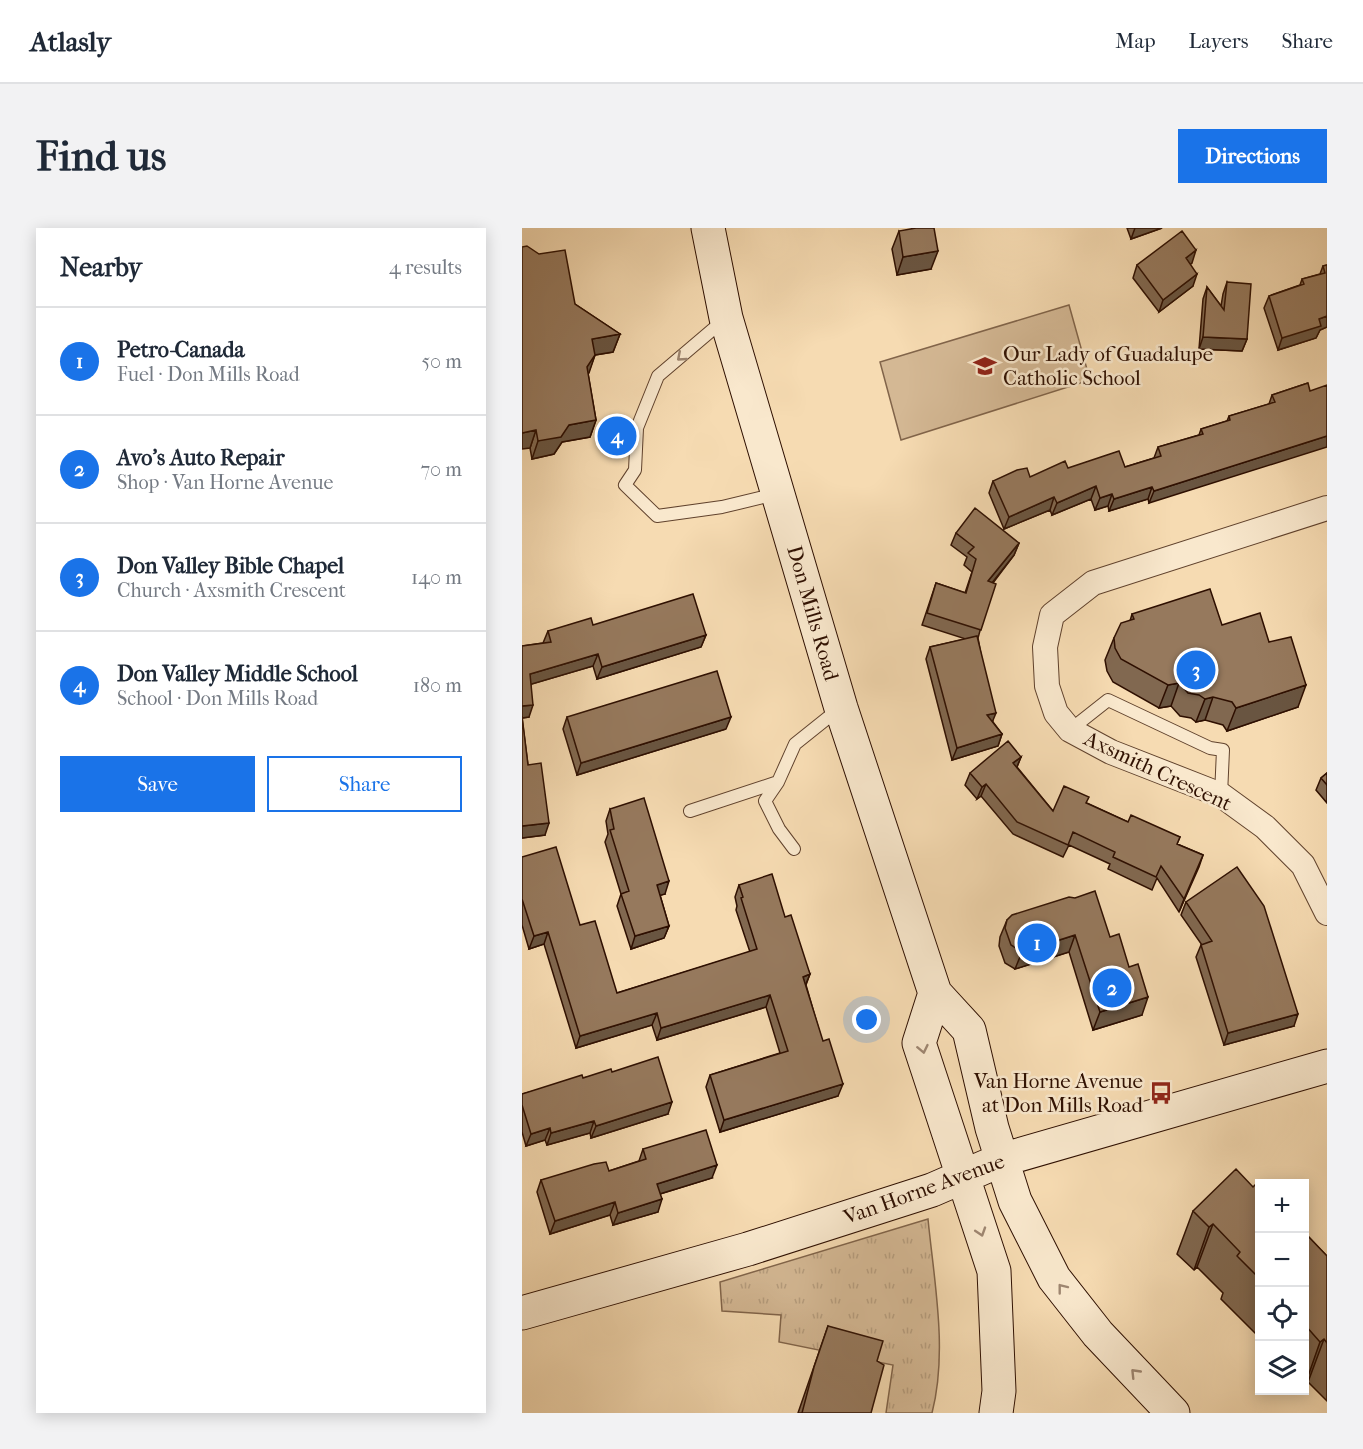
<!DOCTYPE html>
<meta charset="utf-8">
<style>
:root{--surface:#fff;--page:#f2f2f3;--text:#1f2937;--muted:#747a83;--line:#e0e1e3;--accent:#1a73e8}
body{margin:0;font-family:"IM FELL French Canon",serif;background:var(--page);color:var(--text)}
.controls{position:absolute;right:18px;bottom:18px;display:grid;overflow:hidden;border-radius:0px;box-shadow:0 3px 15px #0003}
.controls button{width:54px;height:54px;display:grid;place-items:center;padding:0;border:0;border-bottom:2px solid var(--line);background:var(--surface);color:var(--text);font:30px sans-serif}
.you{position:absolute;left:345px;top:792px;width:21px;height:21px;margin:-15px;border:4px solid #fff;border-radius:50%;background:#1a73e8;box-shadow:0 0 0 9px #1a73e833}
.badge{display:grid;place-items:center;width:39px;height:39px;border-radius:50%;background:var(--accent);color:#fff;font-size:20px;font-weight:700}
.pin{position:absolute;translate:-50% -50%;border:3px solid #fff;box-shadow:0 2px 6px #0006}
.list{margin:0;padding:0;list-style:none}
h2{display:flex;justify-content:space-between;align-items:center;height:78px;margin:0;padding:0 24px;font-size:26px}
h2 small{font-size:20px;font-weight:400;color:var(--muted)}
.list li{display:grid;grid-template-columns:39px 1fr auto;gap:18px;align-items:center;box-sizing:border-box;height:108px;padding:0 24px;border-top:2px solid var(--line)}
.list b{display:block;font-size:22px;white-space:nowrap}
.list p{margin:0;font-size:20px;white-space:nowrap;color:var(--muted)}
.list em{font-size:20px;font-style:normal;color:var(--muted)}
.actions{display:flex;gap:12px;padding:18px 24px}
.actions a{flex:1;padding:14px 0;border:2px solid var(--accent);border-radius:0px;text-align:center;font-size:21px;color:var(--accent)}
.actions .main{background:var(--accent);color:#fff}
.icon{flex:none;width:33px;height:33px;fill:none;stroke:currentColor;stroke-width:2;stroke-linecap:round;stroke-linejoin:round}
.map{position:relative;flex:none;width:805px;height:1185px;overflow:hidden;border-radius:0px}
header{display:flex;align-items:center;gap:36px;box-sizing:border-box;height:84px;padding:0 30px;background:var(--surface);border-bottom:2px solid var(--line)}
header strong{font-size:28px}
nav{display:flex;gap:33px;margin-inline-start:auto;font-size:21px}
.intro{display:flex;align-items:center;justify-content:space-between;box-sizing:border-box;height:144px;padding:0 36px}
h1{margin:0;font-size:42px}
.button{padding:15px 27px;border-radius:0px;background:var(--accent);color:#fff;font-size:21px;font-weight:700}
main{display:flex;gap:36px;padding:0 36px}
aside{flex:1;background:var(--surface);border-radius:0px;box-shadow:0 3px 15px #0003}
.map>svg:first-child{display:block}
.grass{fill:url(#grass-tufts);stroke:#81644a;stroke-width:1.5}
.pitch{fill:#d4b894;stroke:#81644a;stroke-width:1.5}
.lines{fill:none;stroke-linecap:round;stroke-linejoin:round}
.lane-casing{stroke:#60422d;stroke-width:14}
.street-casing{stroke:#60422d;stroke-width:26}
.secondary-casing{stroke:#2e0f01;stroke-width:35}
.lane{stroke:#f9e8cd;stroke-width:12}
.street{stroke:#f9e8cd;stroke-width:24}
.secondary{stroke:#f9e8cd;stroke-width:33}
.wall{fill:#816850;stroke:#2e0f01;stroke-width:1.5}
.shaded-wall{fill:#695541;stroke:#2e0f01;stroke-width:1.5}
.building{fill:#96795d;stroke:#2e0f01;stroke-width:1.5}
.oneway{stroke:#9e8671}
.labels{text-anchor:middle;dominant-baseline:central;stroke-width:5;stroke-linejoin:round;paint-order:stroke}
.poi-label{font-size:21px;fill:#2e0f01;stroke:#f9e8cd;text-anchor:start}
.street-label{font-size:21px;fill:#2e0f01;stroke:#f9e8cd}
</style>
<header>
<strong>Atlasly</strong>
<nav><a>Map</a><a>Layers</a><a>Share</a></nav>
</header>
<div class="intro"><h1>Find us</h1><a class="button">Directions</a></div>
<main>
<aside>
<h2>Nearby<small>4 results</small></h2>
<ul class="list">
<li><span class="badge">1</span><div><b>Petro-Canada</b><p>Fuel · Don Mills Road</p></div><em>50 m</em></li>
<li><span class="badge">2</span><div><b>Avo's Auto Repair</b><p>Shop · Van Horne Avenue</p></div><em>70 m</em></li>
<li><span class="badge">3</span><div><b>Don Valley Bible Chapel</b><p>Church · Axsmith Crescent</p></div><em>140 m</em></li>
<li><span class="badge">4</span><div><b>Don Valley Middle School</b><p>School · Don Mills Road</p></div><em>180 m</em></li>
</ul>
<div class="actions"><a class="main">Save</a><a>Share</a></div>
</aside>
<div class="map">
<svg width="805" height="1185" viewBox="0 0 805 1185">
<defs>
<pattern id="grass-tufts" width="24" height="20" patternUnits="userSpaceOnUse" patternTransform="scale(1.5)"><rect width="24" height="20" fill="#d4b894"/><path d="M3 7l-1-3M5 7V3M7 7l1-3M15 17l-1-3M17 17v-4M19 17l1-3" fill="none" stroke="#b69d7e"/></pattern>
</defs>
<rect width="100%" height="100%" fill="#f6dbb2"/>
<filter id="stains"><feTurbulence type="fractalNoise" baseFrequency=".00333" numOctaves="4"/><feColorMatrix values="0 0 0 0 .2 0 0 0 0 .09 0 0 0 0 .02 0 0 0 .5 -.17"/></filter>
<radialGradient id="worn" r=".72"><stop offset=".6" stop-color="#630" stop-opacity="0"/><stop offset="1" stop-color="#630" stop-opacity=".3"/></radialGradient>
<path class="grass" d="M406 991C412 1053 426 1123 410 1185H364L371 1137 257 1114 259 1087 200 1083 198 1054Z"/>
<path class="pitch" d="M547 77 568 152 379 212 358 134Z"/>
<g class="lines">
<g class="lane-casing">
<path id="lane" d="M203 91 136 148 115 200 113 242 103 257 135 288 200 279 254 266
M548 502 586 472 688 520 701 522 699 567
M168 583 256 554
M272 621 257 601 243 573 256 554 273 516 318 480"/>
</g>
<g class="street-casing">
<path id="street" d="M805 280 571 355 530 387 523 419 525 458 534 485 548 502 589 524 699 567 743 599 781 637 805 685"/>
</g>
<g class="secondary-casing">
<path id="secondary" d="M186 0 204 90 319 480 413 765 447 802 470 900 493 973 532 1050 576 1106 651 1185
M413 765 397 815 472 1043 477 1163 474 1185
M0 1085 226 1021 410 962 479 932 805 838"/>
</g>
<use href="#lane" class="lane"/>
<use href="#street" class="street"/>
<use href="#secondary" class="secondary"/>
</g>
<path class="wall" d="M605 0H640L609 11Z
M377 3 409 41 375 47 370 21Z
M670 35 668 36 671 58 637 84 611 50 615 37Z
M805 37V99L798 102 794 110 756 122 742 80 747 68 778 57 780 51 798 46 801 38Z
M705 54 725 111 720 123 677 121 681 71 685 59 699 78 701 66Z
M53 76 98 106 91 124 73 127 66 146 74 192 68 209 40 214 32 226 10 231 8 220Z
M786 155 627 275 626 271 587 283 586 278 573 282 569 271 530 287 528 282 482 301 467 265 471 253 508 249 546 240 603 239 632 230 636 219 677 207 679 201 705 193 707 188 747 176 750 167Z
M434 305 497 315 492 327 471 355 456 410 471 494 480 506 476 518 430 532 404 431 408 419 444 411 400 397 414 355 443 365 450 344 442 337 445 329 429 317Z
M610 386 700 397 747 414 776 479 705 503 701 497 683 492 674 494 669 490 658 488 649 478 637 480 591 454 585 443 583 432 592 410 608 393Z
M71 397 184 407 179 419 75 451 71 438 9 456 7 489 0 490 6 537 23 607 0 610V418L21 415 26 403Z
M45 489 204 501 55 547 41 501Z
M499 529 495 539 531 583 565 575 606 594 658 609 655 616 681 627 657 684 635 650 630 662 586 641 588 636 547 617 541 629 491 606 459 568 455 571 443 557 448 545Z
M805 545V575L794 562 799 550Z
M88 581 143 666 138 667 147 698 142 710 109 721 95 678 99 666 83 614 86 606 84 593Z
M0 629 58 697 95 765 228 724 214 682 215 678 213 669 217 657 263 689 288 746 284 757 316 868 198 904 184 859 188 847 258 825 244 779 135 812 130 797 54 820 22 716 7 721 0 697Z
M664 674 772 798 702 817 674 729 679 717H680L659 687Z
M485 692 588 709 620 787 571 802 547 724 493 741 483 735 477 718 478 709Z
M90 844 146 886 69 910 68 905 25 917 23 912 4 918 0 904V866L61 850Z
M121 921 190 950 138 966 136 984 91 997 88 987 28 1006 15 964 19 952 87 943 117 933Z
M731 959H738V1110L699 1071 701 1065 675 1039 672 1042 655 1026 671 983Z
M783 1005 805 1028V1173L786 1154 783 1156Z
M306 1098 355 1133 349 1185H276Z"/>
<path class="shaded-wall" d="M613 0H640L609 11Z
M674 22 670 35 659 43 664 30Z
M416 23 409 41 375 47 381 29Z
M675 46 671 58 637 84 641 72Z
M805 88V99L798 102 794 110 756 122 760 110 797 91Z
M98 106 91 124 73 127 67 145 58 156 70 111Z
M681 109 725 111 720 123 677 121Z
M74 192 68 209 40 214 32 226 10 231 16 213 47 197Z
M14 202 8 220 0 221V205Z
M805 208V219L627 275 632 263Z
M574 258 569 271 530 287 535 275Z
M630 259 626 271 587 283 592 271Z
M590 266 586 278 573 282 578 270Z
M532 269 528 282 482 301 487 289Z
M497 315 492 327 462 365 466 353Z
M184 407 179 419 75 451 80 439Z
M76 426 71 438 3 458 8 446Z
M657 455 649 478 637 480 646 457Z
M784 457 776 479 705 503 714 480Z
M691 469 683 492 674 494 683 471Z
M11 477 7 489 0 490V478Z
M474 485 469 497 465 487Z
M209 489 204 501 55 547 59 535Z
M480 506 476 518 430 532 435 520Z
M499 529 494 541 491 535Z
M464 556 459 568 455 571 460 559Z
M27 595 23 607 0 610V598Z
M681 627 677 639 657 684 662 671Z
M147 653 143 666 130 670 135 657Z
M147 698 142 710 109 721 113 708Z
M26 704 22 716 7 721 12 708Z
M553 707 547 724 493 741 500 724Z
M288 746 283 758 281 749Z
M248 767 244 779 135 812 139 800Z
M626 769 620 787 571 802 578 784Z
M135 785 130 797 54 820 58 808Z
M776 786 772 798 702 817 706 805Z
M321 856 316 868 198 904 202 892Z
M150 874 146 886 69 910 74 898Z
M72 893 68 905 25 917 29 905Z
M28 900 23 912 4 918 9 906Z
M195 937 190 950 131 968 135 956Z
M140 971 136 984 91 997 96 985Z
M93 974 88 987 28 1006 33 993Z
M691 996 675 1039 672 1042 687 999Z
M802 1111 786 1154 783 1157 798 1114Z"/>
<path class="building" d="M394 0H412L416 23 381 29 377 3Z
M660 3 674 22 664 30 675 46 641 72 615 37Z
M5 18 17 26 43 22 53 76 98 106 70 111 73 127 65 139 74 192 47 197 39 209 16 213 14 202 0 205V19Z
M805 37V88L797 91 799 98 760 110 747 68 782 56 780 51 803 45 801 38Z
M705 54 729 56 725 111 681 109 685 59 702 82Z
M786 155 788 163 805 157V208L632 263 630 259 592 271 590 266 578 270 574 258 535 275 532 269 487 289 471 253 495 242 505 240 508 249 543 233 546 240 597 223 603 239 639 228 636 219 681 206 679 201 708 192 707 188 753 174 750 167Z
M453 280 497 315 466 353 474 356 459 402 405 385 414 355 444 365 454 331 446 325 452 319 434 305Z
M688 361 700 397 738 385 747 414 769 409 784 457 714 480 710 474 691 469 683 471 677 467 666 465 657 455 646 457 599 431 593 420 592 410 599 395 612 391 610 386Z
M171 366 184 407 80 439 76 426 8 446 11 477 0 478V418L29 414 26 403 69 390 71 397Z
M455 408 474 485 465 487 480 506 435 520 408 419Z
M195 443 209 489 59 535 45 489Z
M0 488 6 537 19 535 27 595 0 598Z
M486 513 499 529 491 535 531 583 542 558 567 569 564 575 606 594 609 587 658 609 655 616 681 627 662 671 639 638 634 649 591 629 593 624 551 604 546 617 495 594 464 556 460 559 448 545Z
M805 545V557L799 550Z
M122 570 147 653 135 657 147 698 113 708 99 666 107 663 88 602 92 601 88 581Z
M34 619 58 697 73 693 95 765 235 721 219 670 221 669 217 657 250 646 263 689 269 687 288 746 281 749 301 813 307 811 321 856 202 892 188 847 266 823 248 767 139 800 135 785 58 808 26 704 12 708 0 671V629Z
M715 639 742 678 776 786 706 805 679 717 690 713 664 674Z
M573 663 588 709 597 706 607 739 616 736 626 769 578 784 553 707 500 724 489 717 483 700 485 692 490 687 547 669 553 670Z
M136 829 150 874 74 898 72 893 29 905 28 900 9 906 0 877V866L60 847 61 850 89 841 90 844Z
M184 902 195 937 135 956 140 971 96 985 93 974 33 993 19 952 72 936 84 934 87 943 124 931 121 921Z
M714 941 731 959 734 956 738 959V1051L715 1028 718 1024 691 996 687 999 671 983Z
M783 1005 805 1028V1115L802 1111 798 1114 783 1097Z
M306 1098 361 1113 355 1133 362 1137 349 1185H280L292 1139Z"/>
<defs><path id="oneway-chevron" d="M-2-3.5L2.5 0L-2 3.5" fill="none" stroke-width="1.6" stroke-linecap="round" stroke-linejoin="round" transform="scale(1.5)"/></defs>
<g class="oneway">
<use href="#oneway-chevron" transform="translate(159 129) rotate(139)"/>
<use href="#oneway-chevron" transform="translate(401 821) rotate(78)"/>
<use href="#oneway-chevron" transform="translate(459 1004) rotate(72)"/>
<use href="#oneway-chevron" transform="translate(540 1060) rotate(-128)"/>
<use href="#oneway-chevron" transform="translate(613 1145) rotate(-134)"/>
</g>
<defs>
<g id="school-bare" transform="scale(1.8)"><path d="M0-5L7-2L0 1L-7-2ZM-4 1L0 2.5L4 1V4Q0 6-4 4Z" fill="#8f2418" stroke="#f9e8cd" stroke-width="2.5" paint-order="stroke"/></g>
<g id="bus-bare" transform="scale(1.8)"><path d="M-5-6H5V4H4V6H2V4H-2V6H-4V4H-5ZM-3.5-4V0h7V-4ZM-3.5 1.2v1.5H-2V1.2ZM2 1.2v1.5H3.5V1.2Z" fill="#8f2418" stroke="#f9e8cd" stroke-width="2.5" paint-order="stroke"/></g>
</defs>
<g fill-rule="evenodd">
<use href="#school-bare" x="463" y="138"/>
<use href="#bus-bare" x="639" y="865"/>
</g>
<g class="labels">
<g class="poi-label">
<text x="481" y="126">Our Lady of Guadalupe<tspan x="481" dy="24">Catholic School</tspan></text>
<text x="621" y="853" text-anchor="end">Van Horne Avenue<tspan x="621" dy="24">at Don Mills Road</tspan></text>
</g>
<g class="street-label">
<text transform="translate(291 385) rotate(74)">Don Mills Road</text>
<text transform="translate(636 543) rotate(25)">Axsmith Crescent</text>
<text transform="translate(402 961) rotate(-20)">Van Horne Avenue</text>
</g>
</g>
<rect width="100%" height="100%" filter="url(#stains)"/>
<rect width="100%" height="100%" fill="url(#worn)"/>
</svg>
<div class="controls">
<button>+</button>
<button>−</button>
<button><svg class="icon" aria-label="locate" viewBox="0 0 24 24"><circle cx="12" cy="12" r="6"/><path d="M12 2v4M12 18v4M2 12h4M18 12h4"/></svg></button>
<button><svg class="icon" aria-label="layers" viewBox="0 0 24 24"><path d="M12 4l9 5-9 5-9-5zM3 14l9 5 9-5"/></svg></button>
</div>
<div class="you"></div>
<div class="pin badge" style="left:515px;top:715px">1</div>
<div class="pin badge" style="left:590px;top:760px">2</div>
<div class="pin badge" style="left:674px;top:442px">3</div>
<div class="pin badge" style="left:95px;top:208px">4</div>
</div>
</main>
